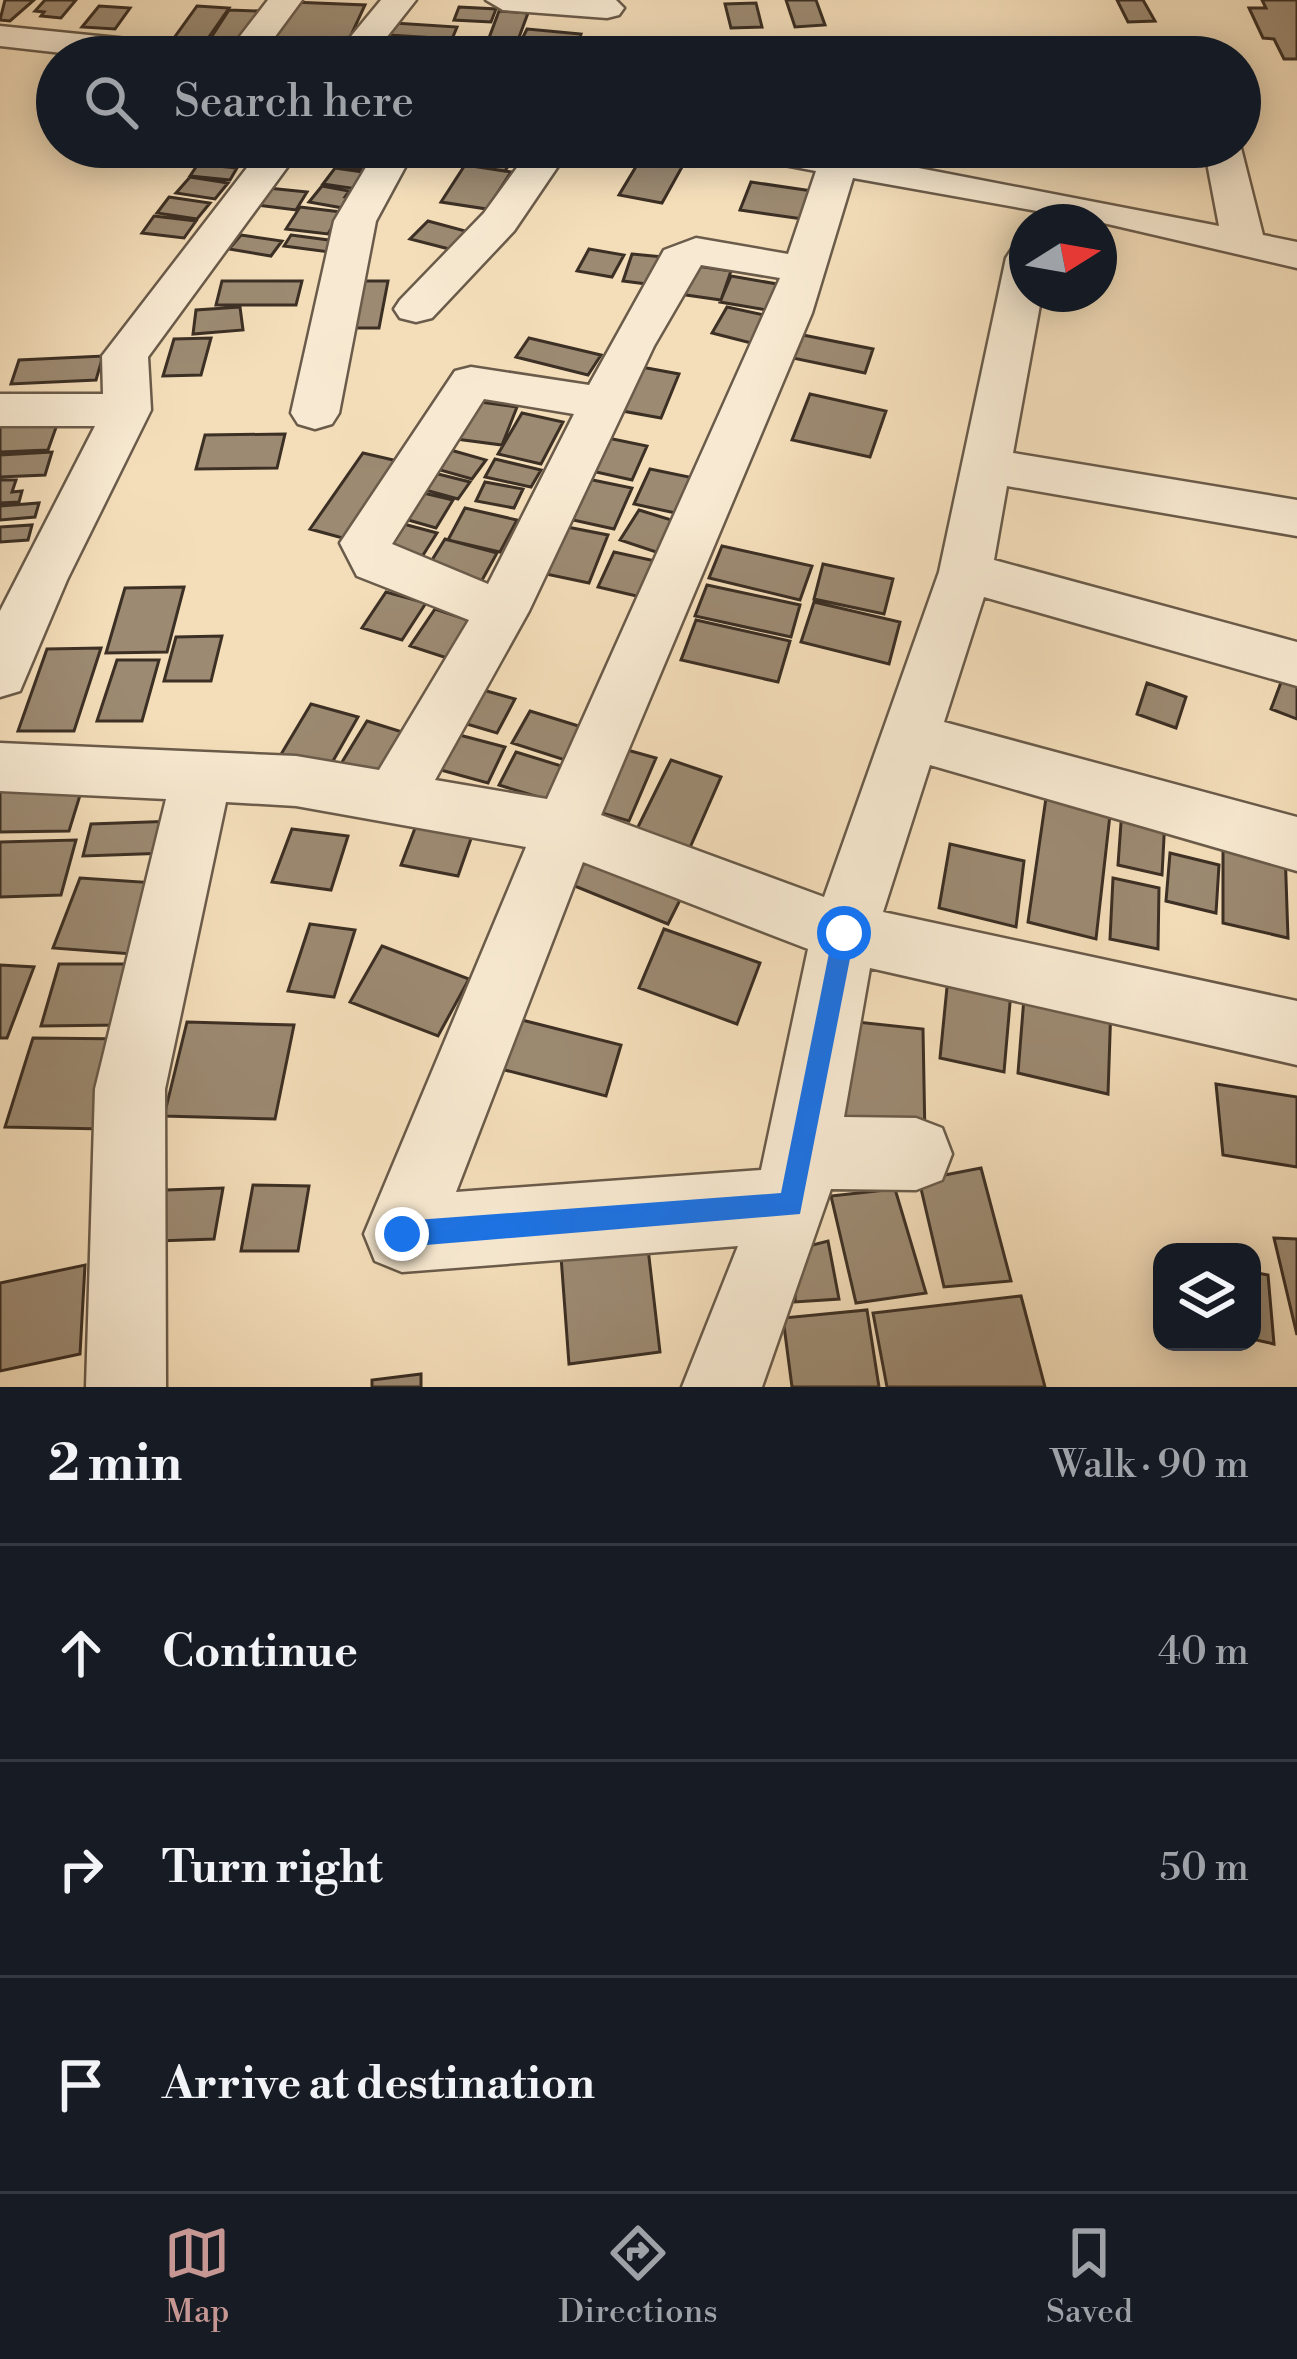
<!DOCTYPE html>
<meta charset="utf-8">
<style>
:root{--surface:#171b24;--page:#242831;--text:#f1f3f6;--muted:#9ea1a6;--line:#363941;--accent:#c59692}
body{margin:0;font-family:"Libre Bodoni",serif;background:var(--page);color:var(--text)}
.controls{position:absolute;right:36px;bottom:36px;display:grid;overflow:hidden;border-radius:24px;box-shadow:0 6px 30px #0003}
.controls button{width:108px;height:108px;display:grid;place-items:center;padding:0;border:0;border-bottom:3px solid var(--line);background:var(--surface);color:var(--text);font:60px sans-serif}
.compass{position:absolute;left:1009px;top:204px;width:108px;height:108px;border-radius:50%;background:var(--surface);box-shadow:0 6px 30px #0003;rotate:79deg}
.stop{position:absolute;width:36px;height:36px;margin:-27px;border:9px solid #1a73e8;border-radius:50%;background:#fff}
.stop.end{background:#1a73e8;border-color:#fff;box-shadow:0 3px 12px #0008}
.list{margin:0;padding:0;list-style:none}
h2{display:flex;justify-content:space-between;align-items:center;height:156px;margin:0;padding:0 48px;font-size:51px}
h2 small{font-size:39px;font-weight:400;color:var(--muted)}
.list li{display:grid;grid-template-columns:78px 1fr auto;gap:36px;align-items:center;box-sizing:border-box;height:216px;padding:0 48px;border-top:3px solid var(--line)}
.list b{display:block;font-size:45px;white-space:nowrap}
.list em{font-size:39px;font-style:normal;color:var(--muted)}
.icon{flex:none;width:66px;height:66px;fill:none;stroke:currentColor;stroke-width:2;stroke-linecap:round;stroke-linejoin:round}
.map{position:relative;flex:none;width:1297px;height:1387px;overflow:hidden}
.search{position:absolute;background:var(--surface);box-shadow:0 6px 30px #0003;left:36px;right:36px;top:36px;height:132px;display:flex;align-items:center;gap:30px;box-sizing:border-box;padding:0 42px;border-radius:66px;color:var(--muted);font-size:45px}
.sheet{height:804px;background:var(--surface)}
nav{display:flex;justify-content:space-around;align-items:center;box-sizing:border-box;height:168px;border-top:3px solid var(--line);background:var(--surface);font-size:33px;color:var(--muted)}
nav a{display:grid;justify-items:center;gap:6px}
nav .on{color:var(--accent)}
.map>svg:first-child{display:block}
.building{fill:#9c8a72;stroke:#3c2f24;stroke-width:3}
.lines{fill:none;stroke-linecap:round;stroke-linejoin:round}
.minor-casing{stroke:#6a5b4a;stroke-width:5}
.minor{fill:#f8ead2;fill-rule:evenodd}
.route{fill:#1a73e8}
</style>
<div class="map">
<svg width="1297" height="1387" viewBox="0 0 1297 1387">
<rect width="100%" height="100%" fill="#f4deba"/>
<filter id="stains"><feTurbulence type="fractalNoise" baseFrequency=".00167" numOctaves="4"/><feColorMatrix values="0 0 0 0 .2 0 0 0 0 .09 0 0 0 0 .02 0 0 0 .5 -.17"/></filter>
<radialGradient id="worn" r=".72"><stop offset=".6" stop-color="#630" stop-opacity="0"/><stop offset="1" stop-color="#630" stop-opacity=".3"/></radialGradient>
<path class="building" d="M5 0H34L10 21 0 20Z
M45 0H76L61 18 41 16 44 12 35 11Z
M786 0H816L825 25 795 27Z
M1117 0H1143L1155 21 1128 22Z
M1262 0H1297V59H1284L1274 39 1263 38 1249 8H1266Z
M291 2 365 5 341 57 262 55Z
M756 3 762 27 731 28 725 4Z
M99 6 130 8 115 29 82 27Z
M197 6 229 8 202 47 169 45Z
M459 7 496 9 491 22 454 20Z
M229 10 258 11 234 51 203 50Z
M499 11 528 13 518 40 489 38Z
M394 23 457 27 452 39 389 35Z
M527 29 581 34 578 43 522 39Z
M469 148 515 155 505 171 459 164Z
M345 152 374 156 372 171 335 166Z
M640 160 682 167 662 203 619 195Z
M198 164 237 168 230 180 190 176Z
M465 165 511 172 487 209 441 202Z
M335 168 363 172 359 179H365L357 189 323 184Z
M190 177 228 183 215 199 176 193Z
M751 182 819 192 810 220 740 210Z
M322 186 349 191 345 197 351 198 343 208 309 202Z
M268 188 307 192 296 210 257 205Z
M169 197 210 203 197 219 157 213Z
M300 207 341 212 328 234 286 229Z
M154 216 196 221 184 238 142 233Z
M428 221 469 232 453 250 410 239Z
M241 235 282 241 271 256 229 249Z
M291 235 336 241 329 252 284 246Z
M589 249 624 255 612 277 577 271Z
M632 254 664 257 655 285 623 281Z
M690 265 731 271 721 300 679 294Z
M731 276 777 284 767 310 720 302Z
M222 281H302L296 305H216Z
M350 281H388L379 328H340Z
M240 307 243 330 193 334 196 310Z
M727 307 773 317 759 345 712 333Z
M793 333 873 349 865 373 783 356Z
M211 338 201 375 163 376 174 339Z
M529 338 601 355 588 375 516 357Z
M103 356 96 380 11 384 19 360Z
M636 366 679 374 661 418 617 410Z
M810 394 886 411 870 457 792 440Z
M473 401 517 407 502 445 456 439Z
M522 413 563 422 541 464 498 454Z
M59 419 48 450 0 452V421Z
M285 434 277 468 196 469 205 435Z
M603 437 647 446 632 480 587 470Z
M447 449 486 460 472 479 433 468Z
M52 452 45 475 0 477V455Z
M363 453 402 462 350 540 310 529Z
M495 459 541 470 531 487 485 477Z
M650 469 694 478 680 514 634 504Z
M430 472 470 482 458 499 418 488Z
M583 478 632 488 614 529 564 518Z
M0 480H16L12 492 22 491 19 502 0 503Z
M485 482 523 489 514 508 476 501Z
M415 491 453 500 436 528 398 517Z
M39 503 35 517 0 520V506Z
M465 508 517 520 500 552 448 540Z
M639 510 678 522 659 553 620 540Z
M396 522 437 533 418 563 377 552Z
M32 525 28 540 0 542V527Z
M562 526 608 535 589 583 541 573Z
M445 539 497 553 481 582 427 568Z
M722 546 812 566 800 600 709 578Z
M614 552 660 562 645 598 598 587Z
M823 564 893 579 884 614 814 599Z
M707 585 800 605 791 637 695 616Z
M184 587 167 652 106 653 125 588Z
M386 592 426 603 402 640 362 628Z
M814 602 900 622 889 664 801 642Z
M435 609 474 622 450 659 410 646Z
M696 620 790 641 778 682 681 660Z
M222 636 211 681H164L176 637Z
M101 648 74 731H18L47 649Z
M117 660H159L142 721H97Z
M1286 669 1297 673V719L1271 709Z
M1147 683 1186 697 1176 728 1137 714Z
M469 686 515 699 497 733 450 719Z
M311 704 358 717 325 775 277 761Z
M530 711 585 728 568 761 512 743Z
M367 721 412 735 385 781 339 767Z
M448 732 505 747 488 783 430 767Z
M613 746 656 758 629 821 585 808Z
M516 752 571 769 555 802 499 785Z
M671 760 721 777 688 852 635 833Z
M85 779 69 831 0 832V780Z
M1047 791 1111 806 1096 939 1028 922Z
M1122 809 1165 818 1162 875 1118 865Z
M176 821 169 853 83 856 91 824Z
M417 823 473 833 458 876 401 865Z
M292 829 348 836 331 890 272 882Z
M1223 836 1285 849 1288 938 1223 923Z
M76 840 61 895 0 897V842Z
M575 843 686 888 668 924 555 878Z
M950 844 1024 861 1016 927 939 908Z
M1170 853 1219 865 1216 913 1166 901Z
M80 878 157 883 132 954 53 948Z
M1113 878 1159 888 1158 949 1110 939Z
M310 924 355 930 334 997 288 991Z
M664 929 760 963 737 1024 639 988Z
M382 946 469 979 438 1036 350 1002Z
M59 964H137L122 1025 41 1026Z
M0 965 34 967 7 1038H0Z
M949 967 1012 980 1004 1072 940 1058Z
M1025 985 1111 1005 1108 1094 1018 1073Z
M514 1018 621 1045 606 1096 497 1068Z
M838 1020 923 1029 925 1138 836 1128Z
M187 1022 294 1025 275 1119 164 1116Z
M33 1038 129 1039 105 1129 5 1127Z
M1216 1084 1297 1097V1167L1223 1155Z
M981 1168 1011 1281 944 1287 919 1180Z
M253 1185 309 1186 298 1251H241Z
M223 1188 214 1239 157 1241 166 1190Z
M895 1189 926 1293 856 1303 831 1196Z
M646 1231 660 1352 569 1364 560 1243Z
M1274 1238 1297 1239V1335Z
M828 1241 839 1299 795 1302 797 1249Z
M85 1265 80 1354 0 1371V1283Z
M1252 1272 1268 1275 1274 1344 1252 1339Z
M1021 1296 1045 1387H887L873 1313Z
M867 1310 879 1387H792L783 1318Z
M421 1374V1387H372V1380Z"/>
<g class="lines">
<g class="minor-casing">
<path id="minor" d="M268 0H302L260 57H224Z
M381 0H416L371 57H334Z
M486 0H616L624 8 619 15 607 18 503 10Z
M0 26 197 46 210 49 215 57H98L0 46Z
M1202 43 1215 46 1221 57H1185L1189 46Z
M1240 144 1263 235 1297 242V268L1099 222 853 178 812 313 601 815 824 897 939 572 1006 258 1012 249 1027 245V294H1042L1013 453 1297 500V536L1007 486 994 560 1297 642V686L984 597 944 722 1297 817V871L930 765 883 912 1297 1001V1065L870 968 844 1117 916 1118 942 1128 952 1154 942 1180 916 1190 831 1189 762 1387H682L738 1246 402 1272 375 1261 364 1234 526 847 296 806 226 802 165 1089 166 1387H86L95 1089 166 799 0 791V743L296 756 379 770 469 620 357 576 340 543 455 371 471 367 589 385 664 250 696 238 788 254 816 171 732 155 727 147H810L1219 226 1204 147ZM701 265 780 278 547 799 435 780 529 611 654 346ZM484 399 574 414 488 584 392 544ZM583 862 808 949 761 1170 456 1192Z
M263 147H302L148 357 151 410 67 580 20 691 0 697V611L95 426H0V394H103L102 356Z
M378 147H416L376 221 339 413 332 424 315 429 298 424 291 413 334 221Z
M532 147H571L514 231 432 318 416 322 400 318 394 309 400 300 484 213Z"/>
</g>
<use href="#minor" class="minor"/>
</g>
<path class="route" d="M844 923 855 933 800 1214 402 1247 393 1243 389 1234 393 1225 402 1221 781 1193 833 933Z"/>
<rect width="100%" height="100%" filter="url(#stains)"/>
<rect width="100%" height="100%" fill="url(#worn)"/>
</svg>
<div class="controls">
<button><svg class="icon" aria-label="layers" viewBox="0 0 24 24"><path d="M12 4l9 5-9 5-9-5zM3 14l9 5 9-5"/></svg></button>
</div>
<svg class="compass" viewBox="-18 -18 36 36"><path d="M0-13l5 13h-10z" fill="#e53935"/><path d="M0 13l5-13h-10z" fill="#9ea1a6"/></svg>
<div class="stop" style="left:844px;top:933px"></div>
<div class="stop end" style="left:402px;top:1234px"></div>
<div class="search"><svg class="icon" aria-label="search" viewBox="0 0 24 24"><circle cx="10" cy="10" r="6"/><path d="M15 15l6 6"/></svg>Search here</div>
</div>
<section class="sheet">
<h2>2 min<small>Walk · 90 m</small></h2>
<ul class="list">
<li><svg class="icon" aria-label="ahead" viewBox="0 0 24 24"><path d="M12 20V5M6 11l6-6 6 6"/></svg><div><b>Continue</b></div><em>40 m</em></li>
<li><svg class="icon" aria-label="right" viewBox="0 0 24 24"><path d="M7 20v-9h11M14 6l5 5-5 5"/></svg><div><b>Turn right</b></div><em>50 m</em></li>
<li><svg class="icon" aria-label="arrive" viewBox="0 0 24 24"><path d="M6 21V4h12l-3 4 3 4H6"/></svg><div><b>Arrive at destination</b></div></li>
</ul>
</section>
<nav>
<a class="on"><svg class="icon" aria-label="map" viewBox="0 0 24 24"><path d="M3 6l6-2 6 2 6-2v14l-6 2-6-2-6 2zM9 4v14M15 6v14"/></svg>Map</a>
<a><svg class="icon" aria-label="directions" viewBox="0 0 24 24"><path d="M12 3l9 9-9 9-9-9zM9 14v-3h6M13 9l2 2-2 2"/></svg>Directions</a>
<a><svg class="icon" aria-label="saved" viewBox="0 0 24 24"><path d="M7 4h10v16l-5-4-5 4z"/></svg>Saved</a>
</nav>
